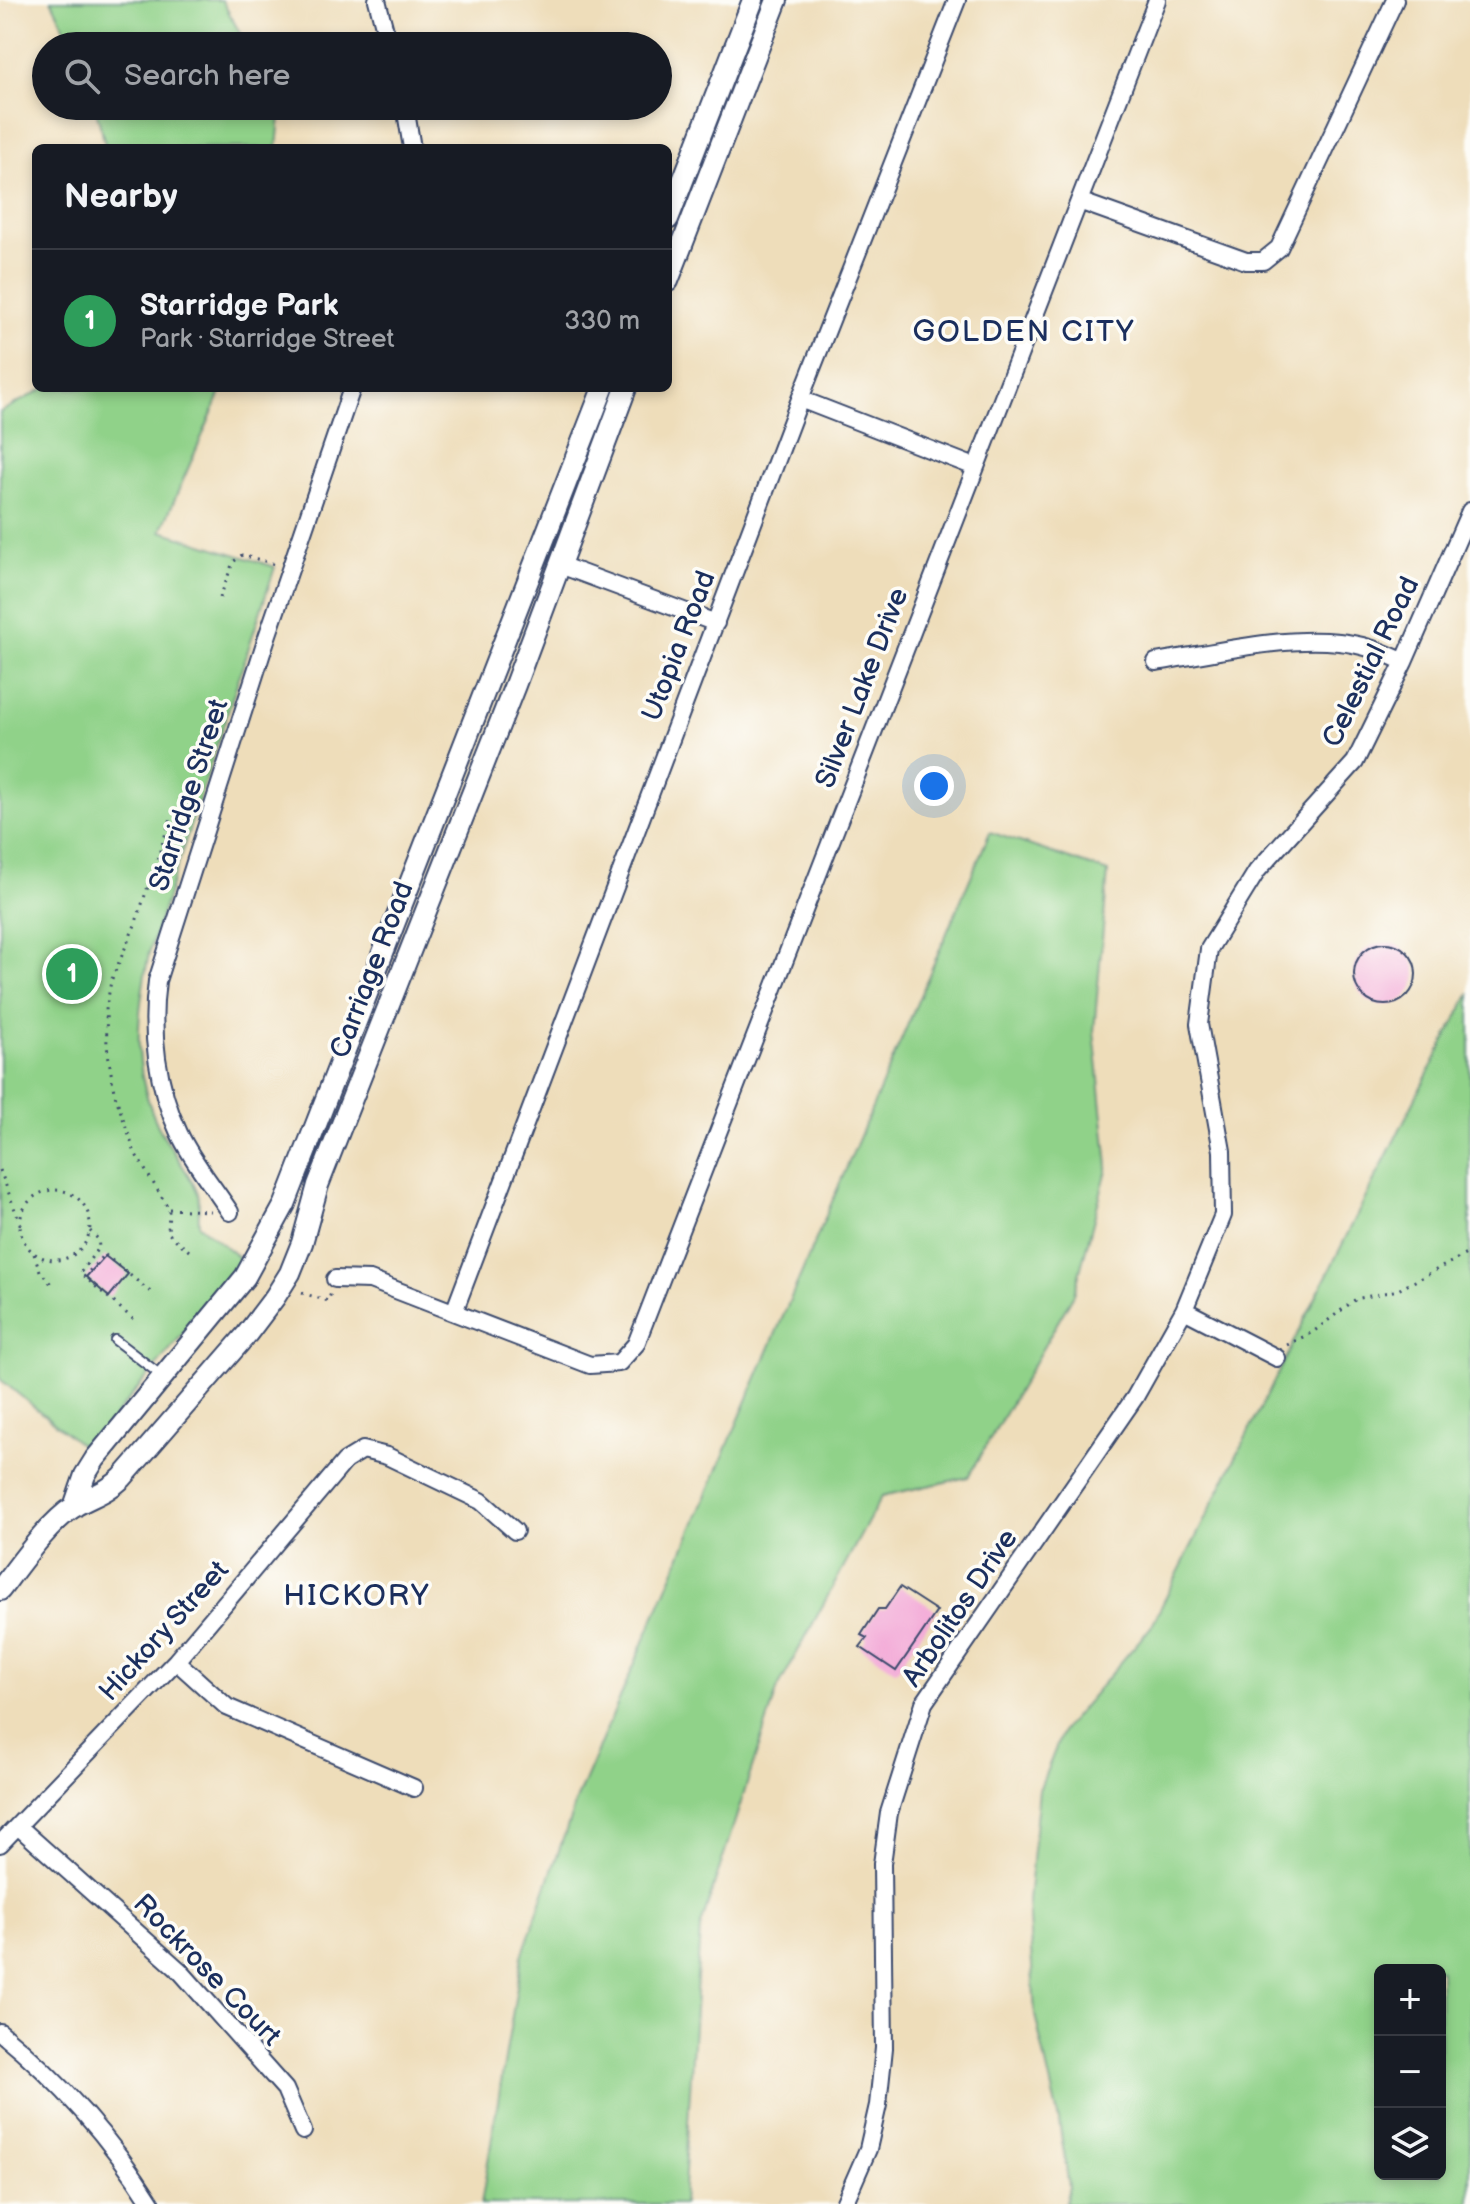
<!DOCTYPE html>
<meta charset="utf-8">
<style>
:root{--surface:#171b24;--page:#20242c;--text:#f1f3f6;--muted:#9ea1a6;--line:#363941;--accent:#d1495b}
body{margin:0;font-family:"Balsamiq Sans",sans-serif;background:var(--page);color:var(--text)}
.controls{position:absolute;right:24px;bottom:24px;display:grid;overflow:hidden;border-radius:12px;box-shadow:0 4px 12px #0003}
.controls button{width:72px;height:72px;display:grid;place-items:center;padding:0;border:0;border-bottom:2px solid var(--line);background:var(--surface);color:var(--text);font:40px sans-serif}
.you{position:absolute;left:934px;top:786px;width:28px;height:28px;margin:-20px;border:6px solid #fff;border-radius:50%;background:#1a73e8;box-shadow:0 0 0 12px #1a73e833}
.badge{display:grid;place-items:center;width:52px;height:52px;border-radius:50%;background:var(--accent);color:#fff;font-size:26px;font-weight:700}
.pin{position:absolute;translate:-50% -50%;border:4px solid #fff;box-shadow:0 2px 8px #0006}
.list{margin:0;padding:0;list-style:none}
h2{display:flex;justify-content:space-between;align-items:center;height:104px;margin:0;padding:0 32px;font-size:34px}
h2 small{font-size:26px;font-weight:400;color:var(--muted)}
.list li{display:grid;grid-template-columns:52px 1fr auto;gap:24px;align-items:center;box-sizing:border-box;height:144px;padding:0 32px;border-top:2px solid var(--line)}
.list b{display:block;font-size:30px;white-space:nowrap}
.list p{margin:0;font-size:26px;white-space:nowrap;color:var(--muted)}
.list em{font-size:26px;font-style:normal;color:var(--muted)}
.icon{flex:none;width:44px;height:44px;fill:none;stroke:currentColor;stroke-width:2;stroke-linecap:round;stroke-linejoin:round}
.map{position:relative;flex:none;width:1470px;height:2204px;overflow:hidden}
.search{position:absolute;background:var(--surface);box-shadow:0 4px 12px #0003;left:32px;top:32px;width:640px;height:88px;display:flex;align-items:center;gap:20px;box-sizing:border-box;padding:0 28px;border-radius:44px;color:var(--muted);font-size:30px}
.panel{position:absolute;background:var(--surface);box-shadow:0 4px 12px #0003;left:32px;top:144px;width:640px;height:248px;border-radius:12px}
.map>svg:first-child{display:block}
.green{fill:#90d289;stroke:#568074;stroke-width:2;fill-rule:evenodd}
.building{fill:#f3a9d7}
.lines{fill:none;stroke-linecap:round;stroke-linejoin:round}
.service-casing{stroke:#3b496c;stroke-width:12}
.minor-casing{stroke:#3b496c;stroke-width:20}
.tertiary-casing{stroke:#3b496c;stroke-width:24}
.path{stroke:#3b496c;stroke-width:3;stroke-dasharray:2 6;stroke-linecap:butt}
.service{stroke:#fff;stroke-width:8}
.minor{stroke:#fff;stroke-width:16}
.tertiary{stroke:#fff;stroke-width:20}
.labels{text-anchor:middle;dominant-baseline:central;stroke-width:7;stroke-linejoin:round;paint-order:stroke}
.street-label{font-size:28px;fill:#1b2f5e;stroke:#fdfcf7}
.neighbourhood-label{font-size:30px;letter-spacing:2px;fill:#1b2f5e;stroke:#fdfcf7}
</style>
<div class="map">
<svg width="1470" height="2204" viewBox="0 0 1470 2204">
<rect width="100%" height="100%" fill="#fdfcf7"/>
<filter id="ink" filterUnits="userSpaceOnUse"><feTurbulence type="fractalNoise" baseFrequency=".0125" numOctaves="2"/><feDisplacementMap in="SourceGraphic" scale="16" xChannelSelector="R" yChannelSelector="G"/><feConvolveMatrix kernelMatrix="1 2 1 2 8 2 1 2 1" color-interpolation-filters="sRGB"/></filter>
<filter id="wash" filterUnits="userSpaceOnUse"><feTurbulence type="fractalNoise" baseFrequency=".006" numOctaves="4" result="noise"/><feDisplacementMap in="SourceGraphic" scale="32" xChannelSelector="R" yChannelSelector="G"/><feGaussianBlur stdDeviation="1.8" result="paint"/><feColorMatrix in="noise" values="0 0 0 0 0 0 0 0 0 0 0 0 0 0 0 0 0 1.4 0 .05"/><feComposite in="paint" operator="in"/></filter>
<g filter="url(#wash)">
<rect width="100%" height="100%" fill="#eeddba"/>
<path class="green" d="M51 0H222L247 46H74Z
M95 106H281L277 148H106Z
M45 388H223L161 531 275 567 149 953C137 1014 131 1066 157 1124 165 1141 196 1183 198 1194 200 1204 198 1215 199 1225L243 1261 87 1450 0 1379V412Z
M990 832 1108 872 1094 1031 1108 1166 1074 1294 968 1477 882 1496 778 1688 700 1929 683 2204H481L522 1956 578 1796Z
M1470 993V2204H1065L1069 2186 1059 2121 1035 2015 1028 1901 1039 1790 1063 1730 1151 1627 1424 1081ZM1380 1970H1440V2174H1380Z"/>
<g id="blocks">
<path class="building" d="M1354 974a31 31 0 1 1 62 0a31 31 0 1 1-62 0Z
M105 1256 128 1274 109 1297 86 1277Z
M900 1587 937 1611 896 1671 860 1647 867 1638 861 1635 878 1609H885Z"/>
</g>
</g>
<g filter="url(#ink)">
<use href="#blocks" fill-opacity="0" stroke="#3b496c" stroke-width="2"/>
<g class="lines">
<g class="service-casing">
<path id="service" d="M115 1340 162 1376"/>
</g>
<g class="minor-casing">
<path id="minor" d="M377 0 389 46
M405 106 412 148
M1079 201 1246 261H1263L1279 248 1395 0
M800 399 975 467
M560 565 716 623
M1156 662C1214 653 1281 636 1339 642 1361 644 1384 652 1404 662
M230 1212C213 1186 192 1161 179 1133 157 1087 150 1032 157 981L266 640 352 388
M335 1279 370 1280 590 1365 619 1363 636 1344 1157 0
M1184 1310 1277 1358
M454 1312 800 399 957 0
M176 1661 227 1707 414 1788
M19 1827 180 1971 285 2089 303 2131
M0 1844 176 1661 345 1461 363 1450 387 1456 481 1501 515 1531
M0 2032C61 2082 110 2137 152 2204
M844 2204 868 2149 878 2105 884 2048 882 1864 889 1813 924 1703 1135 1397 1184 1310 1223 1215 1222 1151 1199 1024 1209 949 1257 871 1355 762 1404 662 1470 511"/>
</g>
<g class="tertiary-casing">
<path id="tertiary" d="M668 219 753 0
M668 281 777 0
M74 1507 85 1475 95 1459 245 1277 285 1204 603 388
M0 1590C19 1565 48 1523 75 1506 92 1496 106 1493 122 1478L247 1334 275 1297 290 1273 302 1243 318 1185 515 685 626 388"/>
</g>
<path class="path" d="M220 598 233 562 242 555 275 564
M0 1170 20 1223
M20 1225a35 35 0 1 1 70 0a35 35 0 1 1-70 0Z
M169 1209 210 1211
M90 1231 98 1239 99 1247 80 1273 133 1319
M189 1251 168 1233 169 1209 135 1153 114 1092 107 1046 106 1010 111 981 135 925 171 818 190 824
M34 1254 40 1271 52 1285
M84 1277 104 1254 153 1294
M302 1293 328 1301 331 1293
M1287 1345 1313 1332 1356 1299 1398 1290 1470 1252"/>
<use href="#service" class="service"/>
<use href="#minor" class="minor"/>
<use href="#tertiary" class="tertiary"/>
</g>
</g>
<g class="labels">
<g class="street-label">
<text transform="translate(679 646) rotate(-69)">Utopia Road</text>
<text transform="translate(1371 662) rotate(-64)">Celestial Road</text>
<text transform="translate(862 688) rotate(-69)">Silver Lake Drive</text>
<text transform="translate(189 795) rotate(-72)">Starridge Street</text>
<text transform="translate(372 970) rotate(-69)">Carriage Road</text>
<text transform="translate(960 1608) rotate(-56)">Arbolitos Drive</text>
<text transform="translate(164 1631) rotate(-48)">Hickory Street</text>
<text transform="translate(207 1970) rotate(46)">Rockrose Court</text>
</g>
<g class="neighbourhood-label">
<text x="1024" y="332">GOLDEN CITY</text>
<text x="357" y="1596">HICKORY</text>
</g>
</g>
</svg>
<div class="controls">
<button>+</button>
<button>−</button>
<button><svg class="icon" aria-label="layers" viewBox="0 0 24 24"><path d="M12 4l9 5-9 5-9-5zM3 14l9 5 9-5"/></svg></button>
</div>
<div class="you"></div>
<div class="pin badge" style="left:72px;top:974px;background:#2e9e5b">1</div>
<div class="search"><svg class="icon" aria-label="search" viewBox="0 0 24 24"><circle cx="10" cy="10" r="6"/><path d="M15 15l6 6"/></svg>Search here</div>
<section class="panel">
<h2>Nearby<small></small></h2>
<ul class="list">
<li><span class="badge" style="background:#2e9e5b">1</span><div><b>Starridge Park</b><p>Park · Starridge Street</p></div><em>330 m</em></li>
</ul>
</section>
</div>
